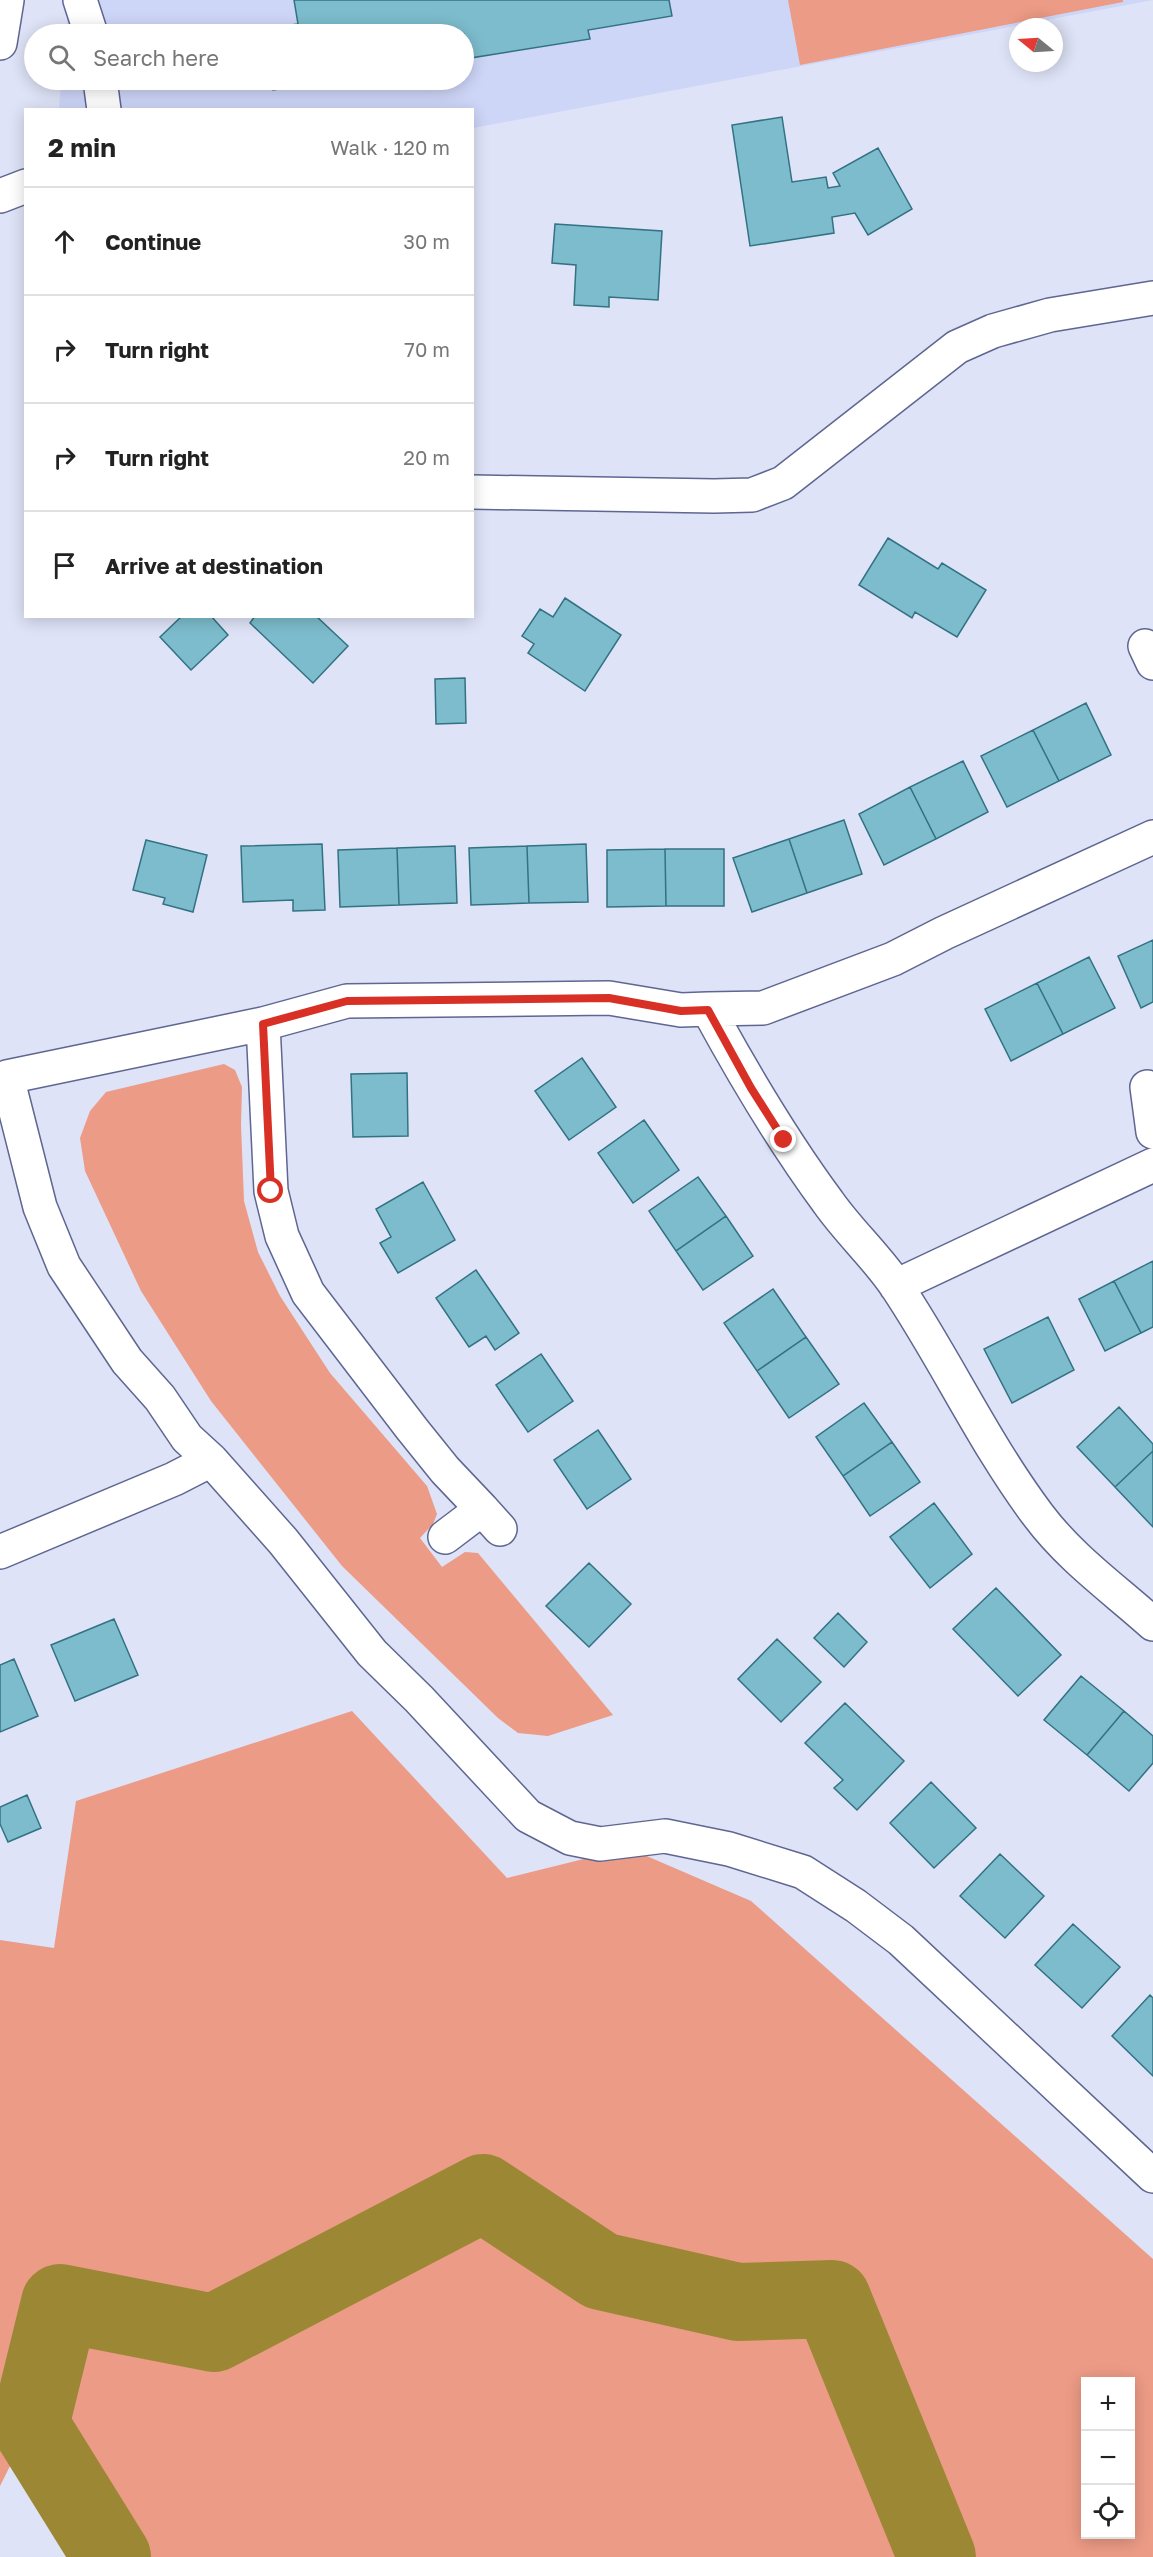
<!DOCTYPE html>
<meta charset="utf-8">
<style>
:root{--surface:#fff;--page:#f2f2f2;--text:#222;--muted:#767676;--line:#e0e0e0}
body{margin:0;font-family:"Golos Text",sans-serif;background:var(--page);color:var(--text)}
.controls{position:absolute;right:18px;bottom:18px;display:grid;overflow:hidden;border-radius:0px;box-shadow:0 3px 15px #0003}
.controls button{width:54px;height:54px;display:grid;place-items:center;padding:0;border:0;border-bottom:2px solid var(--line);background:var(--surface);color:var(--text);font:30px sans-serif}
.compass{position:absolute;left:1009px;top:18px;width:54px;height:54px;border-radius:50%;background:var(--surface);box-shadow:0 3px 15px #0003;rotate:288deg}
.stop{position:absolute;width:18px;height:18px;margin:-14px;border:4px solid #d93025;border-radius:50%;background:#fff}
.stop.end{background:#d93025;border-color:#fff;box-shadow:0 2px 6px #0008}
.list{margin:0;padding:0;list-style:none}
h2{display:flex;justify-content:space-between;align-items:center;height:78px;margin:0;padding:0 24px;font-size:26px}
h2 small{font-size:20px;font-weight:400;color:var(--muted)}
.list li{display:grid;grid-template-columns:39px 1fr auto;gap:18px;align-items:center;box-sizing:border-box;height:108px;padding:0 24px;border-top:2px solid var(--line)}
.list b{display:block;font-size:22px;white-space:nowrap}
.list em{font-size:20px;font-style:normal;color:var(--muted)}
.icon{flex:none;width:33px;height:33px;fill:none;stroke:currentColor;stroke-width:2;stroke-linecap:round;stroke-linejoin:round}
.map{position:relative;flex:none;width:1153px;height:2557px;overflow:hidden}
.search{position:absolute;background:var(--surface);box-shadow:0 3px 15px #0003;left:24px;top:24px;width:450px;height:66px;display:flex;align-items:center;gap:15px;box-sizing:border-box;padding:0 21px;border-radius:33px;color:var(--muted);font-size:22px}
.panel{position:absolute;background:var(--surface);box-shadow:0 3px 15px #0003;left:24px;top:108px;width:450px;height:510px;border-radius:0px}
.map>svg:first-child{display:block}
.built{fill:#ced6f8}
.green{fill:#ec9b86;fill-rule:evenodd}
.lines{fill:none;stroke-linecap:round;stroke-linejoin:round}
.river{stroke:#9c8834;stroke-width:78}
.building{fill:#7cbccc;stroke:#327282;stroke-width:1.5}
.street-casing{stroke:#5e6691;stroke-width:36}
.street{stroke:#fff;stroke-width:33}
.route{stroke:#d93025;stroke-width:8}
</style>
<div class="map">
<svg width="1153" height="2557" viewBox="0 0 1153 2557">
<rect width="100%" height="100%" fill="#dee3f7"/>
<path class="built" d="M69 0H1153L473 128 472 110H59L61 80H464V34H66Z"/>
<path class="green" d="M788 0H1123V2L800 65Z
M224 1064 235 1070 242 1087 241 1125 244 1201 258 1252 280 1296 330 1373 427 1486 437 1514 433 1524 420 1538 442 1567 465 1552 478 1553 613 1715 548 1736 518 1733 498 1718 342 1566 211 1401 141 1291 85 1171 80 1138 90 1111 106 1092Z
M352 1711 507 1878 628 1848 751 1901 1153 2259V2557H112L30 2426 0 2486V1940L54 1948 76 1801ZM1086 2382H1130V2534H1086Z"/>
<g class="lines">
<path class="river" d="M112 2557 30 2425 60 2303 214 2333 483 2193 601 2271 738 2302 832 2299 937 2557"/>
</g>
<path class="building" d="M294 0H669L672 16 588 30 590 39 464 59V34H264L263 29 298 24Z
M271 80H339L273 90Z
M782 117 792 182 826 177 828 188 840 186 833 173 878 148 912 209 868 235 855 213 832 217 834 233 750 246 732 125Z
M555 224 662 231 658 300 609 297V307L574 305 576 265 552 263Z
M888 538 938 569 942 563 986 590 957 637 915 612 912 618 859 585Z
M565 598 621 635 585 691 528 653 534 644 522 636 540 609 553 617Z
M182 616H211L228 635 191 670 160 637Z
M255 616H316L348 646 313 683 250 623Z
M465 678 466 723 436 724 435 679Z
M1086 703 1111 755 1059 781 1033 730Z
M1033 730 1059 781 1007 807 981 756Z
M963 761 988 812 936 839 910 787Z
M910 787 936 839 884 865 859 814Z
M844 820 862 874 807 893 789 839Z
M789 839 807 893 752 912 733 858Z
M146 840 207 855 193 912 163 904 165 898 133 890Z
M322 844 325 910 293 911V900L243 902 241 846Z
M586 844 588 902 529 903 527 846Z
M455 846 457 903 399 905 397 848Z
M527 846 529 903 471 905 469 848Z
M397 848 399 905 340 907 338 850Z
M665 849 666 906 607 907V850Z
M665 849H724V906H666Z
M1153 940V1002L1141 1008 1118 956Z
M1089 957 1115 1008 1063 1034 1037 983Z
M1037 983 1063 1034 1011 1061 985 1009Z
M582 1058 616 1107 569 1140 535 1091Z
M407 1073 408 1136 353 1137 351 1074Z
M644 1120 679 1170 633 1203 598 1153Z
M698 1177 726 1216 676 1251 649 1211Z
M423 1182 455 1240 398 1273 380 1243 391 1237 376 1209Z
M726 1216 753 1256 703 1290 676 1251Z
M1153 1261V1327L1141 1333 1114 1281Z
M476 1270 519 1333 495 1350 486 1336 469 1347 436 1298Z
M1114 1281 1141 1333 1105 1351 1079 1299Z
M773 1289 806 1337 757 1371 724 1323Z
M1048 1317 1074 1370 1012 1403 984 1349Z
M806 1337 839 1384 789 1418 757 1371Z
M541 1354 573 1401 528 1432 496 1385Z
M864 1403 892 1442 843 1476 816 1437Z
M1119 1407 1153 1444V1451L1115 1487 1077 1447Z
M598 1430 631 1479 587 1509 554 1460Z
M892 1442 920 1482 870 1516 843 1476Z
M1153 1451V1527L1115 1487Z
M934 1503 972 1554 930 1588 890 1537Z
M589 1563 631 1604 589 1647 546 1606Z
M996 1588 1061 1655 1018 1696 953 1629Z
M838 1613 867 1642 844 1667 814 1638Z
M114 1619 138 1675 75 1701 51 1645Z
M777 1639 821 1682 781 1722 738 1679Z
M14 1659 38 1716 0 1732V1665Z
M1081 1676 1124 1711 1087 1755 1044 1720Z
M845 1703 904 1761 857 1810 834 1788 843 1780 805 1743Z
M1124 1711 1153 1736V1763L1129 1791 1087 1755Z
M931 1782 976 1828 934 1868 890 1823Z
M27 1795 41 1828 8 1842 0 1824V1807Z
M1000 1854 1044 1896 1005 1938 960 1896Z
M1073 1924 1120 1967 1082 2008 1035 1965Z
M1150 1995 1153 1998V2076L1112 2036Z"/>
<g class="lines">
<g class="street-casing">
<path id="street" d="M80 0 91 34
M0 43 7 0
M100 80 104 110
M0 196 26 186
M472 492 714 496 752 495 783 483 957 347 993 331 1050 315 1153 298
M1145 646 1153 663
M708 1009 763 1008 893 959 944 933 1153 837
M263 1024 271 1191 282 1236 308 1293 412 1429 445 1470 482 1509
M1147 1087 1153 1132
M896 1286 1153 1165
M445 1537 482 1509 500 1529
M0 1552 174 1479 211 1460
M1153 1624C1114 1589 1070 1558 1038 1515 984 1443 947 1362 897 1287 877 1257 849 1232 828 1202 783 1141 745 1077 708 1009L681 1010 609 998 347 1001 263 1024 7 1077 40 1207 64 1266 127 1361 160 1398 187 1438 211 1460 283 1541 372 1653 419 1699 528 1816 570 1838 600 1844 665 1836 729 1849 803 1872 856 1906 901 1940 1153 2176"/>
</g>
<use href="#street" class="street"/>
</g>
<g class="lines">
<path class="route" d="M271 1191 263 1024 347 1001 609 998 681 1011 708 1010 751 1088 784 1140"/>
</g>
</svg>
<div class="controls">
<button>+</button>
<button>−</button>
<button><svg class="icon" aria-label="locate" viewBox="0 0 24 24"><circle cx="12" cy="12" r="6"/><path d="M12 2v4M12 18v4M2 12h4M18 12h4"/></svg></button>
</div>
<svg class="compass" viewBox="-18 -18 36 36"><path d="M0-13l5 13h-10z" fill="#e53935"/><path d="M0 13l5-13h-10z" fill="#767676"/></svg>
<div class="stop" style="left:271px;top:1191px"></div>
<div class="stop end" style="left:784px;top:1140px"></div>
<div class="search"><svg class="icon" aria-label="search" viewBox="0 0 24 24"><circle cx="10" cy="10" r="6"/><path d="M15 15l6 6"/></svg>Search here</div>
<section class="panel">
<h2>2 min<small>Walk · 120 m</small></h2>
<ul class="list">
<li><svg class="icon" aria-label="ahead" viewBox="0 0 24 24"><path d="M12 20V5M6 11l6-6 6 6"/></svg><div><b>Continue</b></div><em>30 m</em></li>
<li><svg class="icon" aria-label="right" viewBox="0 0 24 24"><path d="M7 20v-9h11M14 6l5 5-5 5"/></svg><div><b>Turn right</b></div><em>70 m</em></li>
<li><svg class="icon" aria-label="right" viewBox="0 0 24 24"><path d="M7 20v-9h11M14 6l5 5-5 5"/></svg><div><b>Turn right</b></div><em>20 m</em></li>
<li><svg class="icon" aria-label="arrive" viewBox="0 0 24 24"><path d="M6 21V4h12l-3 4 3 4H6"/></svg><div><b>Arrive at destination</b></div></li>
</ul>
</section>
</div>
